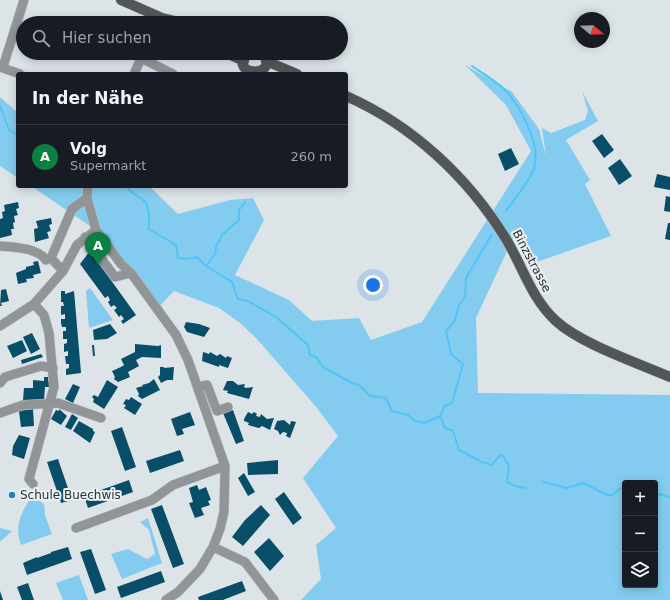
<!DOCTYPE html>
<html lang="de">
<meta charset="utf-8">
<style>
:root{--surface:#171b24;--page:#20242c;--text:#f1f3f6;--muted:#9ea1a6;--line:#363941;--accent:#0b8043}
body{margin:0;font-family:"DejaVu Sans",sans-serif;background:var(--page);color:var(--text)}
.controls{position:absolute;right:12px;bottom:12px;display:grid;overflow:hidden;border-radius:4px;box-shadow:0 2px 10px #0003}
.controls button{width:36px;height:36px;display:grid;place-items:center;padding:0;border:0;border-bottom:1px solid var(--line);background:var(--surface);color:var(--text);font:20px sans-serif}
.compass{position:absolute;left:574px;top:12px;width:36px;height:36px;border-radius:50%;background:var(--surface);box-shadow:0 2px 10px #0003;rotate:109deg}
.you{position:absolute;left:373px;top:285px;width:14px;height:14px;margin:-10px;border:3px solid #fff;border-radius:50%;background:#1a73e8;box-shadow:0 0 0 6px #1a73e833}
.badge{display:grid;place-items:center;width:26px;height:26px;border-radius:50%;background:var(--accent);color:#fff;font-size:13px;font-weight:700}
.pin{position:absolute;translate:-50% -33px;filter:drop-shadow(0 1px 2px #0008)}
.pin::after{content:'';position:absolute;top:21px;width:14px;height:12px;background:inherit;clip-path:polygon(0 0,100% 0,50% 100%)}
.list{margin:0;padding:0;list-style:none}
h2{display:flex;justify-content:space-between;align-items:center;height:52px;margin:0;padding:0 16px;font-size:17px}
h2 small{font-size:13px;font-weight:400;color:var(--muted)}
.list li{display:grid;grid-template-columns:26px 1fr auto;gap:12px;align-items:center;box-sizing:border-box;height:64px;padding:0 16px;border-top:1px solid var(--line)}
.list b{display:block;font-size:15px;white-space:nowrap}
.list p{margin:0;font-size:13px;white-space:nowrap;color:var(--muted)}
.list em{font-size:13px;font-style:normal;color:var(--muted)}
.icon{flex:none;width:22px;height:22px;fill:none;stroke:currentColor;stroke-width:2;stroke-linecap:round;stroke-linejoin:round}
.map{position:relative;flex:none;width:670px;height:600px;overflow:hidden}
.search{position:absolute;background:var(--surface);box-shadow:0 2px 10px #0003;left:16px;top:16px;width:332px;height:44px;display:flex;align-items:center;gap:10px;box-sizing:border-box;padding:0 14px;border-radius:22px;color:var(--muted);font-size:15px}
.panel{position:absolute;background:var(--surface);box-shadow:0 2px 10px #0003;left:16px;top:72px;width:332px;height:116px;border-radius:4px}
.map>svg:first-child{display:block}
.green{fill:#84ccef;fill-rule:evenodd}
.lines{fill:none;stroke-linecap:round;stroke-linejoin:round}
.stream{stroke:#50c4f7;stroke-width:2}
.building{fill:#094e68}
.minor-casing{stroke:#b9c0c3;stroke-width:10}
.major-casing{stroke:#b9c0c3;stroke-width:11}
.minor{stroke:#929597;stroke-width:9}
.major{stroke:#515659;stroke-width:10}
.poi-dot{fill:#1e86ae;stroke:#e9f1f5;stroke-width:1.5}
.labels{text-anchor:middle;dominant-baseline:central;stroke-width:4;stroke-linejoin:round;paint-order:stroke}
.street-label{font-size:12px;fill:#2c2f31;stroke:#e9f1f5}
.poi-label{font-size:12px;fill:#2c2f31;stroke:#e9f1f5;text-anchor:start}
</style>
<div class="map">
<svg width="670" height="600" viewBox="0 0 670 600">
<rect width="100%" height="100%" fill="#dce4e8"/>
<path class="green" d="M465 65 512 92 539 129 546 156 542 128 551 133 585 120 588 111 582 91 598 121 566 140 590 180 585 184 611 236 531 264 515 234 476 318 478 393 670 395V600H301L321 579 316 545 336 528 303 478 338 436 317 408 257 339 240 323 219 308 174 291 157 309 96 230 31 186H149L178 214 230 200 253 198 264 220 235 275 289 300 312 321 359 318 371 340 422 322 531 151 506 105ZM625 483H655V585H625Z
M0 97 18 113V178L0 166Z
M90 288 113 320 89 328 86 291Z
M32 496 44 504 45 515 52 534 21 545C14 525 21 513 32 496Z
M148 518 162 563 122 579 111 554 128 549 147 559 155 554 149 530 140 522Z
M0 528 12 531 0 542Z
M79 575 88 600H63L56 583Z"/>
<g class="lines">
<path class="stream" d="M472 66C483 74 500 83 509 94 523 112 544 150 532 173 526 186 514 199 506 211
M0 106 9 130 18 135
M127 186C131 195 141 196 146 203 150 211 149 221 149 229L176 245 178 258 184 259 197 257 206 266 232 282 238 299 248 301 276 317 308 345 310 355 316 357 323 367 352 383 359 385 370 396 386 398 392 411 408 415 415 421 425 423 440 416 445 428 453 431 459 450 482 462 492 465 500 455 503 456 509 466 507 482 515 486 526 488
M206 266 215 254 216 247 222 235 239 220V210L245 202
M440 416 445 406 452 403 463 364 451 354 446 331 455 320 459 305 465 297 466 278 492 234
M543 482 567 488 583 483 607 495H612L625 485
M655 493 670 497"/>
</g>
<path class="building" d="M602 134 614 150 604 158 592 141Z
M511 148 519 164 505 171 498 154Z
M620 159 632 176 619 185 608 168Z
M657 174 670 177V190L654 187Z
M666 196 670 197V212L664 211Z
M18 202 19 208 16 209 18 215 14 216 15 222 13 223 14 229H11L12 235 0 238V219L3 218 2 212 5 211 4 205Z
M51 218 52 224 49 225 51 231 47 232 49 238 35 242 34 229 38 228 36 221Z
M668 223H670V240L665 239Z
M90 251 136 315 123 324 121 321 124 319 121 315 119 317 114 310 117 308 114 305 111 307 108 302 110 300 108 296 105 298 80 264Z
M38 261 41 273 33 275 34 278 26 279 27 282 18 284 16 273 26 269V267L34 265 33 262Z
M6 289 9 301 1 303 2 306H0L1 290Z
M61 291H65V294L74 291 81 373 66 375V369L69 368V364H66L65 356H68V351L64 352V344L67 343V339H63V331H66V327H62L61 323V319H65V314L61 315V306H64L63 302H61Z
M186 322 199 324 210 328 204 337 187 332 184 327Z
M110 324 117 333 107 339 94 340 93 330Z
M32 333 40 349 31 354 23 337Z
M22 340 27 351 13 358 7 346Z
M135 344 158 346 161 345V358L142 357 136 360 139 366 128 372 130 377 118 382 114 379 115 377 112 371 121 367 124 365 121 359 135 352Z
M92 345H94L95 356H93Z
M203 352 209 354 210 352 217 356 220 354 226 358 227 356 232 358 228 368 219 365V367L202 361Z
M41 354 43 357 22 364 21 360Z
M160 367H164V368L174 367 173 380H167L161 383 158 377 160 375Z
M44 377H48V381H50V387H45L44 401 23 400 24 388H33V380L44 381Z
M154 379 160 390 142 399 138 396 139 394 136 388 143 386 142 385 149 383Z
M107 380 118 387 104 409 93 402 94 399 92 397 94 395 98 397Z
M227 381H233L238 385 245 384 244 387 246 388 253 387 249 399 227 393 228 391 223 390Z
M73 384 80 387 73 403 65 399Z
M131 397 142 404 135 415 124 408 126 405 123 404 126 399 129 400Z
M33 409 34 426 21 427 19 411Z
M59 409 67 416 61 425 51 419 56 410 59 411Z
M233 410 244 441 236 444 223 413Z
M190 412 195 425 182 429 184 434 177 436 171 419Z
M248 412 252 414 254 412 257 414 256 416 260 417 261 414 267 419 274 418 270 430 262 426 259 428 248 425 249 423 244 421V419Z
M72 414 78 418 71 430 65 427Z
M284 420 290 425 291 421 296 422 290 438 286 436 287 433 283 432 280 435 278 431 274 429 277 421Z
M79 421 93 429V431L95 432 90 443 73 431Z
M122 427 136 467 125 471 111 431Z
M19 435 30 438 24 459 12 455 13 446Z
M180 450 184 461 150 473 146 461Z
M58 459 72 500 61 503 47 462Z
M278 460V474L248 475 247 463Z
M244 473 255 492 248 496 238 478Z
M129 480 133 492 88 508 84 496Z
M197 485 199 490 206 487 211 500 208 501 210 505 201 508 204 515 195 518 189 503 193 502 189 488Z
M284 492 302 518 293 525 275 499Z
M162 505 184 564 173 568 151 509Z
M261 505 270 515 243 546 232 537 245 520Z
M269 538 284 556 270 571 254 552Z
M68 547 72 559 27 575 23 563 37 557V558L51 553V552Z
M91 549 106 590 95 594 80 552Z
M161 571 165 582 121 598 117 587Z
M242 581 246 591 223 600H199L198 597Z
M28 583 34 600H22L17 587Z
M0 591 3 600H0Z"/>
<g class="lines">
<g class="minor-casing">
<path id="minor" d="M141 58 173 74
M0 67 20 74
M3 67 24 0
M134 74 143 54
M88 186 87 198 96 230 121 264 131 273 176 335 188 360 225 466 224 512 220 529 213 547 200 569 178 592 166 600
M85 237 115 277 131 273
M0 246C14 247 38 248 46 260
M63 271 51 258 72 209 87 198
M0 326 34 304 63 271 77 245 96 230
M0 383 5 377 41 366 53 368
M198 387 207 385 217 411 228 407
M0 413 23 405 58 403 101 418
M33 484 29 479 54 387 49 333 44 315 34 304
M76 528 152 500 173 485 225 466
M213 547 245 562 274 600"/>
</g>
<g class="major-casing">
<path id="major" d="M121 0 162 18 183 23
M226 53 244 61
M247 53C227 77 282 78 262 53
M266 61 297 74
M346 96C412 125 468 177 506 239 523 267 531 298 556 321 581 344 638 363 670 377"/>
</g>
<use href="#minor" class="minor"/>
<use href="#major" class="major"/>
</g>
<circle class="poi-dot" cx="12" cy="495" r="4"/>
<g class="labels">
<g class="street-label">
<text transform="translate(532 261) rotate(62)">Binzstrasse</text>
</g>
<g class="poi-label">
<text x="20" y="495">Schule Buechwis</text>
</g>
</g>
</svg>
<div class="controls">
<button>+</button>
<button>−</button>
<button><svg class="icon" aria-label="layers" viewBox="0 0 24 24"><path d="M12 4l9 5-9 5-9-5zM3 14l9 5 9-5"/></svg></button>
</div>
<svg class="compass" viewBox="-18 -18 36 36"><path d="M0-13l5 13h-10z" fill="#e53935"/><path d="M0 13l5-13h-10z" fill="#9ea1a6"/></svg>
<div class="you"></div>
<div class="pin badge" style="left:98px;top:265px">A</div>
<div class="search"><svg class="icon" aria-label="search" viewBox="0 0 24 24"><circle cx="10" cy="10" r="6"/><path d="M15 15l6 6"/></svg>Hier suchen</div>
<section class="panel">
<h2>In der Nähe<small></small></h2>
<ul class="list">
<li><span class="badge">A</span><div><b>Volg</b><p>Supermarkt</p></div><em>260 m</em></li>
</ul>
</section>
</div>
